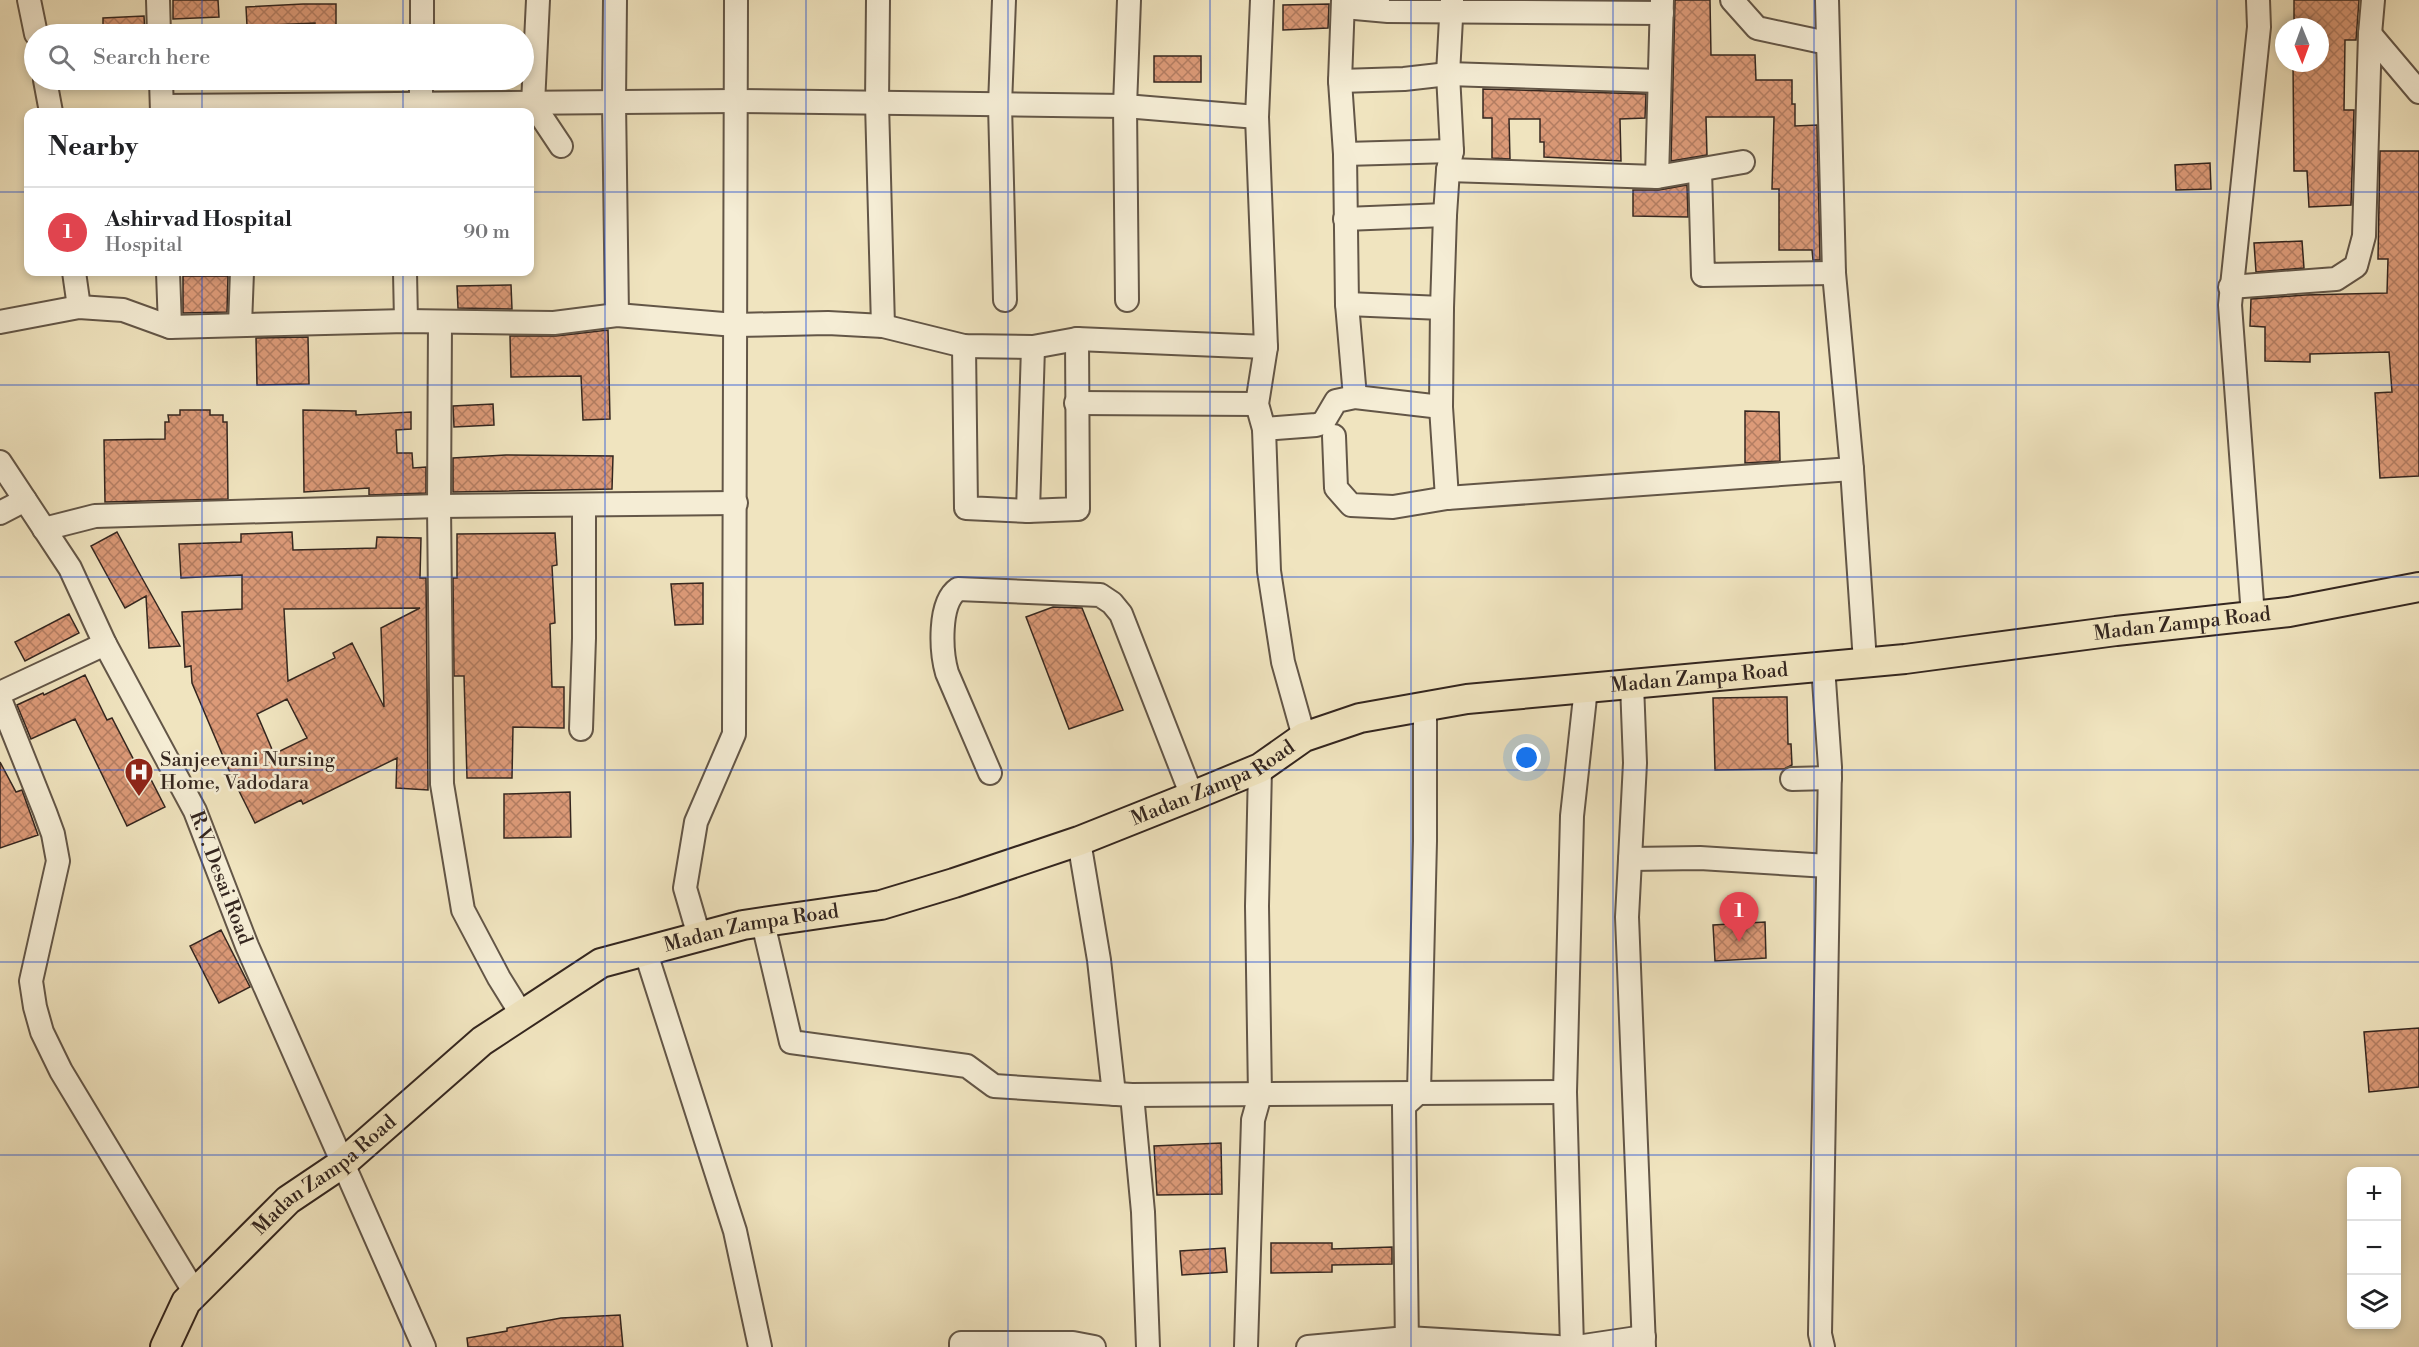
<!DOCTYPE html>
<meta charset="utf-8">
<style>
:root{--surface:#fff;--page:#f6f6f6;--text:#202124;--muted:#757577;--line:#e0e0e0;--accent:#8f2418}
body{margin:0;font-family:"Libre Bodoni",serif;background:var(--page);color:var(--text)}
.controls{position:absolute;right:18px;bottom:18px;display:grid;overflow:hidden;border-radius:12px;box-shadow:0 3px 9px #0003}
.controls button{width:54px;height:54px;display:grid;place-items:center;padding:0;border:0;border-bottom:2px solid var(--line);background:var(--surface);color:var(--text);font:30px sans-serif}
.compass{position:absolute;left:2275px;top:18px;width:54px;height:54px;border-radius:50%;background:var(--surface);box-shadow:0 3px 9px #0003;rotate:179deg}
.you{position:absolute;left:1527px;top:758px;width:21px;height:21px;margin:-15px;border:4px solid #fff;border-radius:50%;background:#1a73e8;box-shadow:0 0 0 9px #1a73e833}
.badge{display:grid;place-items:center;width:39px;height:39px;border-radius:50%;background:var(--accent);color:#fff;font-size:20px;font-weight:700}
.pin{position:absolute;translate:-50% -50px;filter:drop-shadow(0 2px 3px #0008)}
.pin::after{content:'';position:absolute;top:32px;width:21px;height:18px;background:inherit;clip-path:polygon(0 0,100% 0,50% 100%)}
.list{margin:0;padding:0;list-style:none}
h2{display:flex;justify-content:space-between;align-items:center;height:78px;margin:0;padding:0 24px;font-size:26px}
h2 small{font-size:20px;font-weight:400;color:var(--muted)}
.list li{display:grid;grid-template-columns:39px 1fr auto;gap:18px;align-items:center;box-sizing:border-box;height:90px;padding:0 24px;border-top:2px solid var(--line)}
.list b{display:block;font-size:22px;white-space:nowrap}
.list p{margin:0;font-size:20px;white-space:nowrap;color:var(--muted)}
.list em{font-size:20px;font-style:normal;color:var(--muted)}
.icon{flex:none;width:33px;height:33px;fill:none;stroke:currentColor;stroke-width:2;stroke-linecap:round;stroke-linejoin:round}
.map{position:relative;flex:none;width:2419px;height:1347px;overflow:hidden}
.search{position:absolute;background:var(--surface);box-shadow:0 3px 9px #0003;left:24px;top:24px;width:510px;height:66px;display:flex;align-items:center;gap:15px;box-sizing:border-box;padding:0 21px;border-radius:33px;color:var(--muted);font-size:22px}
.panel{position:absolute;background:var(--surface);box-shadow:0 3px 9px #0003;left:24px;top:108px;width:510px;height:168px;border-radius:12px}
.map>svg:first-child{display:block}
.building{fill:url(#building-cross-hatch);stroke:#34261f;stroke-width:1.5;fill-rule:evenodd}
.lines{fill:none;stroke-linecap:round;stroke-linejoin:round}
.minor-casing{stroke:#635647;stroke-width:26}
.major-casing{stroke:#34261f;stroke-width:32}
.minor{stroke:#f5edd5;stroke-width:22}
.major{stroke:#f0e4bf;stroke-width:28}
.grid{fill:none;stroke:#1d4ed8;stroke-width:1.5;stroke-opacity:0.55}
.labels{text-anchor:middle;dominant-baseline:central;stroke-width:5;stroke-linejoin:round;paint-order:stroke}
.street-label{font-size:20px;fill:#34261f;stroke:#f5edd5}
.poi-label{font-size:20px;fill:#34261f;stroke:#f5edd5;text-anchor:start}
</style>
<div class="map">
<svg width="2419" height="1347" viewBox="0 0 2419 1347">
<defs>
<pattern id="building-cross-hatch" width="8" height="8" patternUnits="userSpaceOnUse" patternTransform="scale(1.5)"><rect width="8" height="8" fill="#dc9a78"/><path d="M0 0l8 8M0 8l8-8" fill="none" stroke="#b37d62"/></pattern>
</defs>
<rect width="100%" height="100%" fill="#f0e4bf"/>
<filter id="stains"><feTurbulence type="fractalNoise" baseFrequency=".00333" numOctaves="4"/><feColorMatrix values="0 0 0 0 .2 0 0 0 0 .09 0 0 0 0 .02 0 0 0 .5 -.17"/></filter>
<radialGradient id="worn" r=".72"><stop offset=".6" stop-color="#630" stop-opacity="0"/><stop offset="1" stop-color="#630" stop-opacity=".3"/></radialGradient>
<path class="building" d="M173 0H218L219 17 173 19Z
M1675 0H1710L1711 55H1755L1756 80H1792V104H1795V126L1817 125 1820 260H1813L1812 250H1779V189H1772L1774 117H1706L1707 155 1671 161Z
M2294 0H2359L2356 40H2345L2344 110H2354L2351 205 2309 207 2307 171H2294L2293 63H2320V27H2294Z
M303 4H336V34H315V23L247 26 246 7Z
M1329 4 1328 28 1283 30V5Z
M144 16 145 34H103V18Z
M1154 56H1201V82H1154Z
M1483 89 1646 94 1645 118 1620 119 1621 161 1544 157V142H1540V119H1509L1510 159 1492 158V118H1483Z
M2380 151H2419V476L2380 478 2375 393 2392 392 2389 352 2310 354V362L2265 361V327L2250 326 2251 299 2305 295 2387 293 2388 259H2378Z
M2210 163 2211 189 2176 190 2175 165Z
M1687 185 1688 217 1633 216V190H1659Z
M2302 241 2304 268 2256 272 2254 243Z
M183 276H228L227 312 183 313Z
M511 285 512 309 458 308 457 286Z
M608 330 610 419 583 420 581 376 511 377 510 336H556Z
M308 337 309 384 257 385 256 338Z
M493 404 494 425 454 427 453 406Z
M180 410H210V415H223V422H227L228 499 105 502 104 440 165 439V422H169L168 415H180Z
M303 410 356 411V415L411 412V429L396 430 397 453H412L413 468 426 467V493L369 495V488L304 492Z
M1745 411 1779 412 1780 461 1745 463Z
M506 455 613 456 612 489 453 492V458Z
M117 532 137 569 180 646 149 648 146 596 125 608 91 546Z
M292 532 293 550 376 548 377 537 421 538 420 578H426L428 790 396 788 397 758 303 804 301 800 255 823 231 775 192 683 191 666 185 667 182 612 242 609V575L181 578 179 544 241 542V534ZM420 608 381 628 384 707 352 643 333 653 335 658 288 681 284 609ZM287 699 307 738 274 754 257 714Z
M555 533 557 565 552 566 555 623 550 624 552 687H564V728L513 727 512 778H467L464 676H454L453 578H457V534Z
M703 583V624L675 625 671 584Z
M1053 607 1082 608 1123 710 1069 729 1026 617Z
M69 614 79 633 25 661 15 642Z
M85 675 107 720 112 718 138 768 144 766 165 807 127 826 75 719 31 739 17 705 43 693 44 695Z
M1787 697 1788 744H1791L1792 765 1784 769 1715 770 1713 698Z
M0 762 16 792 22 790 38 835 0 848Z
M570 792 571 837 504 838V794Z
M1765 922 1766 958 1715 961 1713 925Z
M221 930 250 987 219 1003 190 946Z
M2419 1028V1087L2369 1092 2364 1032Z
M1221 1143 1222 1194 1157 1195 1154 1146Z
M1271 1243H1332V1249L1392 1247V1264L1332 1265V1272L1271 1273Z
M1225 1248 1227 1272 1182 1275 1180 1251Z
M620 1315 623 1347H468L467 1338 507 1331V1328L561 1318Z"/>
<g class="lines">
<g class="minor-casing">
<g id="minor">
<path d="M29 0 36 34"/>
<path d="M158 0 159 34"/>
<path d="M538 0 533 104 561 146"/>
<path d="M615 0 614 102 617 315"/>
<path d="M878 0 877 103 883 326"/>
<path d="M1004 0 1000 105 1005 300"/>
<path d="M1262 0 1257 117 1266 347 1257 404 1264 429 1269 571 1283 662 1304 737"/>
<path d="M1343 0 1340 81 1345 154 1347 304 1355 397"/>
<path d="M1732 0 1757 28 1827 43"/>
<path d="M1827 0 1834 273 1852 469 1865 662"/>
<path d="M1344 7 1388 11 1662 13"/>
<path d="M422 34V0"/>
<path d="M2370 34 2419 92"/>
<path d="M45 80 51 112"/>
<path d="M161 80 162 112"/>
<path d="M1340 81 1404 79 1448 74 1659 81"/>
<path d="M421 104V80"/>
<path d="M162 106 736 101 1125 106 1257 117"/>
<path d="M1345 154 1452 151"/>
<path d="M1448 170 1657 177 1743 162"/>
<path d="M1700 170 1703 275 1834 273"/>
<path d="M1657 177 1662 0"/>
<path d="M1345 219 1445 215"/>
<path d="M74 272 79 307"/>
<path d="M168 272 170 327"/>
<path d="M405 272 406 321"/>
<path d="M2230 287 2336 279 2356 266 2364 236 2370 34 2373 0"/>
<path d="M1127 300 1125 106 1129 0"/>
<path d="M1347 304 1442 308"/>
<path d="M0 322 79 307 123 310 170 327 406 321 554 323 617 315 735 325 828 323 883 326 964 346 1033 347 1077 339 1266 347"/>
<path d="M440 322 439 506 442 784 463 910 499 978 522 1015"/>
<path d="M240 325 242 272"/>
<path d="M964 346 966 508 1028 511 1078 509 1077 339"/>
<path d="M1076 403 1257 404"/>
<path d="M1264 429 1316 425 1323 423 1336 401 1355 397 1441 407"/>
<path d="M1334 436 1336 488 1351 505 1393 507 1447 498 1852 469"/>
<path id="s1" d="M0 462 70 568 105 644 195 811 247 946 424 1347"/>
<path d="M1447 498 1441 407 1442 308 1445 215 1448 170 1452 151 1448 74 1452 0"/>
<path d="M1028 511 1033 347"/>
<path d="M0 513 25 500"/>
<path d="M44 529 95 516 439 506 736 503"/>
<path d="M2253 616 2230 305 2259 27 2258 0"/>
<path d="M1823 666 1830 767 1820 1334 1823 1347"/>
<path d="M1632 684 1635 763 1627 917 1644 1347"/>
<path d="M0 693 105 644"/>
<path d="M0 699 45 812 53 834 58 861 31 981 35 1007 42 1032 61 1071 195 1293"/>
<path d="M581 729 584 638V505"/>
<path d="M990 773 947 673C941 652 938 603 958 589L1100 595 1112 603 1121 614 1192 796"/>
<path d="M1792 779 1830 778"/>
<path d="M1079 841 1099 960 1114 1094"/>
<path d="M1630 859 1700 858 1828 866"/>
<path d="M763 923 791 1042 967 1066 994 1086 1132 1095 1565 1092"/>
<path d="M699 936 685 888 696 822 734 734 736 0"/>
<path d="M645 950 735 1231 760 1347"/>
<path d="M1132 1095 1143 1212 1148 1347"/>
<path d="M961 1347V1343H1073L1094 1347"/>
<path d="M1246 1347 1253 1120 1260 1095 1257 906 1260 768"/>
<path d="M1308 1347 1407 1338 1558 1347"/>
<path d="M1407 1347 1404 1106 1419 1092 1425 841V707"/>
<path d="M1572 1347 1565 1092 1572 816 1586 688"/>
<path d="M1577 1347 1644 1337"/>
</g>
</g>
<g class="major-casing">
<g id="major">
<path id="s2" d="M165 1347 186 1302 288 1200 343 1163 482 1041 601 963 743 925 881 905 954 883 1079 841 1192 796 1260 768 1304 737 1360 718 1467 699 1905 659 2116 631 2289 612 2419 587"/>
</g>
</g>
<use href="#minor" class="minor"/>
<use href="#major" class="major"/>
</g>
<path class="grid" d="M202 0V34M403 0V34M605 0V1347M806 0V1347M1008 0V1347M1210 0V1347M1411 0V1347M1613 0V1347M1814 0V1347M2016 0V1347M2217 0V1347M202 80V112M403 80V112M0 192H28M530 192H2419M202 272V1347M403 272V1347M0 385H2419M0 577H2419M0 770H2419M0 962H2419M0 1155H2419"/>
<defs>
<g id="hospital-pin" transform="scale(1.5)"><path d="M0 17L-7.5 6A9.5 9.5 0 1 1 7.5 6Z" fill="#8f2418" stroke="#f5edd5"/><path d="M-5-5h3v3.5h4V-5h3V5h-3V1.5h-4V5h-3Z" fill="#fff"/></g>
</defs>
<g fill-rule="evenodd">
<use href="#hospital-pin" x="139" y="772"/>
</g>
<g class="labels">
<g class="street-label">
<text stroke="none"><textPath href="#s2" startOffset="2218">Madan Zampa Road</textPath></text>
<text stroke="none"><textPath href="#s2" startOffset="1732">Madan Zampa Road</textPath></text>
<text stroke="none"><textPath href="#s2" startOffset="1228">Madan Zampa Road</textPath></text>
<text stroke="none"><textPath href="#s1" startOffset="472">R.V. Desai Road</textPath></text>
<text stroke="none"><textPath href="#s2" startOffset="742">Madan Zampa Road</textPath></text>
<text stroke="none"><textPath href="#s2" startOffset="238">Madan Zampa Road</textPath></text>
</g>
<g class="poi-label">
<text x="160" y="760">Sanjeevani Nursing<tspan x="160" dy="23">Home, Vadodara</tspan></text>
</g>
</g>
<rect width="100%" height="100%" filter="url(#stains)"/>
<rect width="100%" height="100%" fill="url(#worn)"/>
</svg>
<div class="controls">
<button>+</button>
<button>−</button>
<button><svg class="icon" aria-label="layers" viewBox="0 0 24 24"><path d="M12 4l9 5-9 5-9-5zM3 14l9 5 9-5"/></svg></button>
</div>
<svg class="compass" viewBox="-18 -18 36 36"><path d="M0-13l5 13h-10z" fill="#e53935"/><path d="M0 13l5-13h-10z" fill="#757577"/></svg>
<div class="you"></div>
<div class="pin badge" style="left:1739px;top:942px;background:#e0444e">1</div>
<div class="search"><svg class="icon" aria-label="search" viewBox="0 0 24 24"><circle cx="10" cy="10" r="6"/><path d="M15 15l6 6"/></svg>Search here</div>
<section class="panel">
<h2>Nearby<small></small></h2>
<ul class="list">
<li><span class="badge" style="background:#e0444e">1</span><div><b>Ashirvad Hospital</b><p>Hospital</p></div><em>90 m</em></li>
</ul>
</section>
</div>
